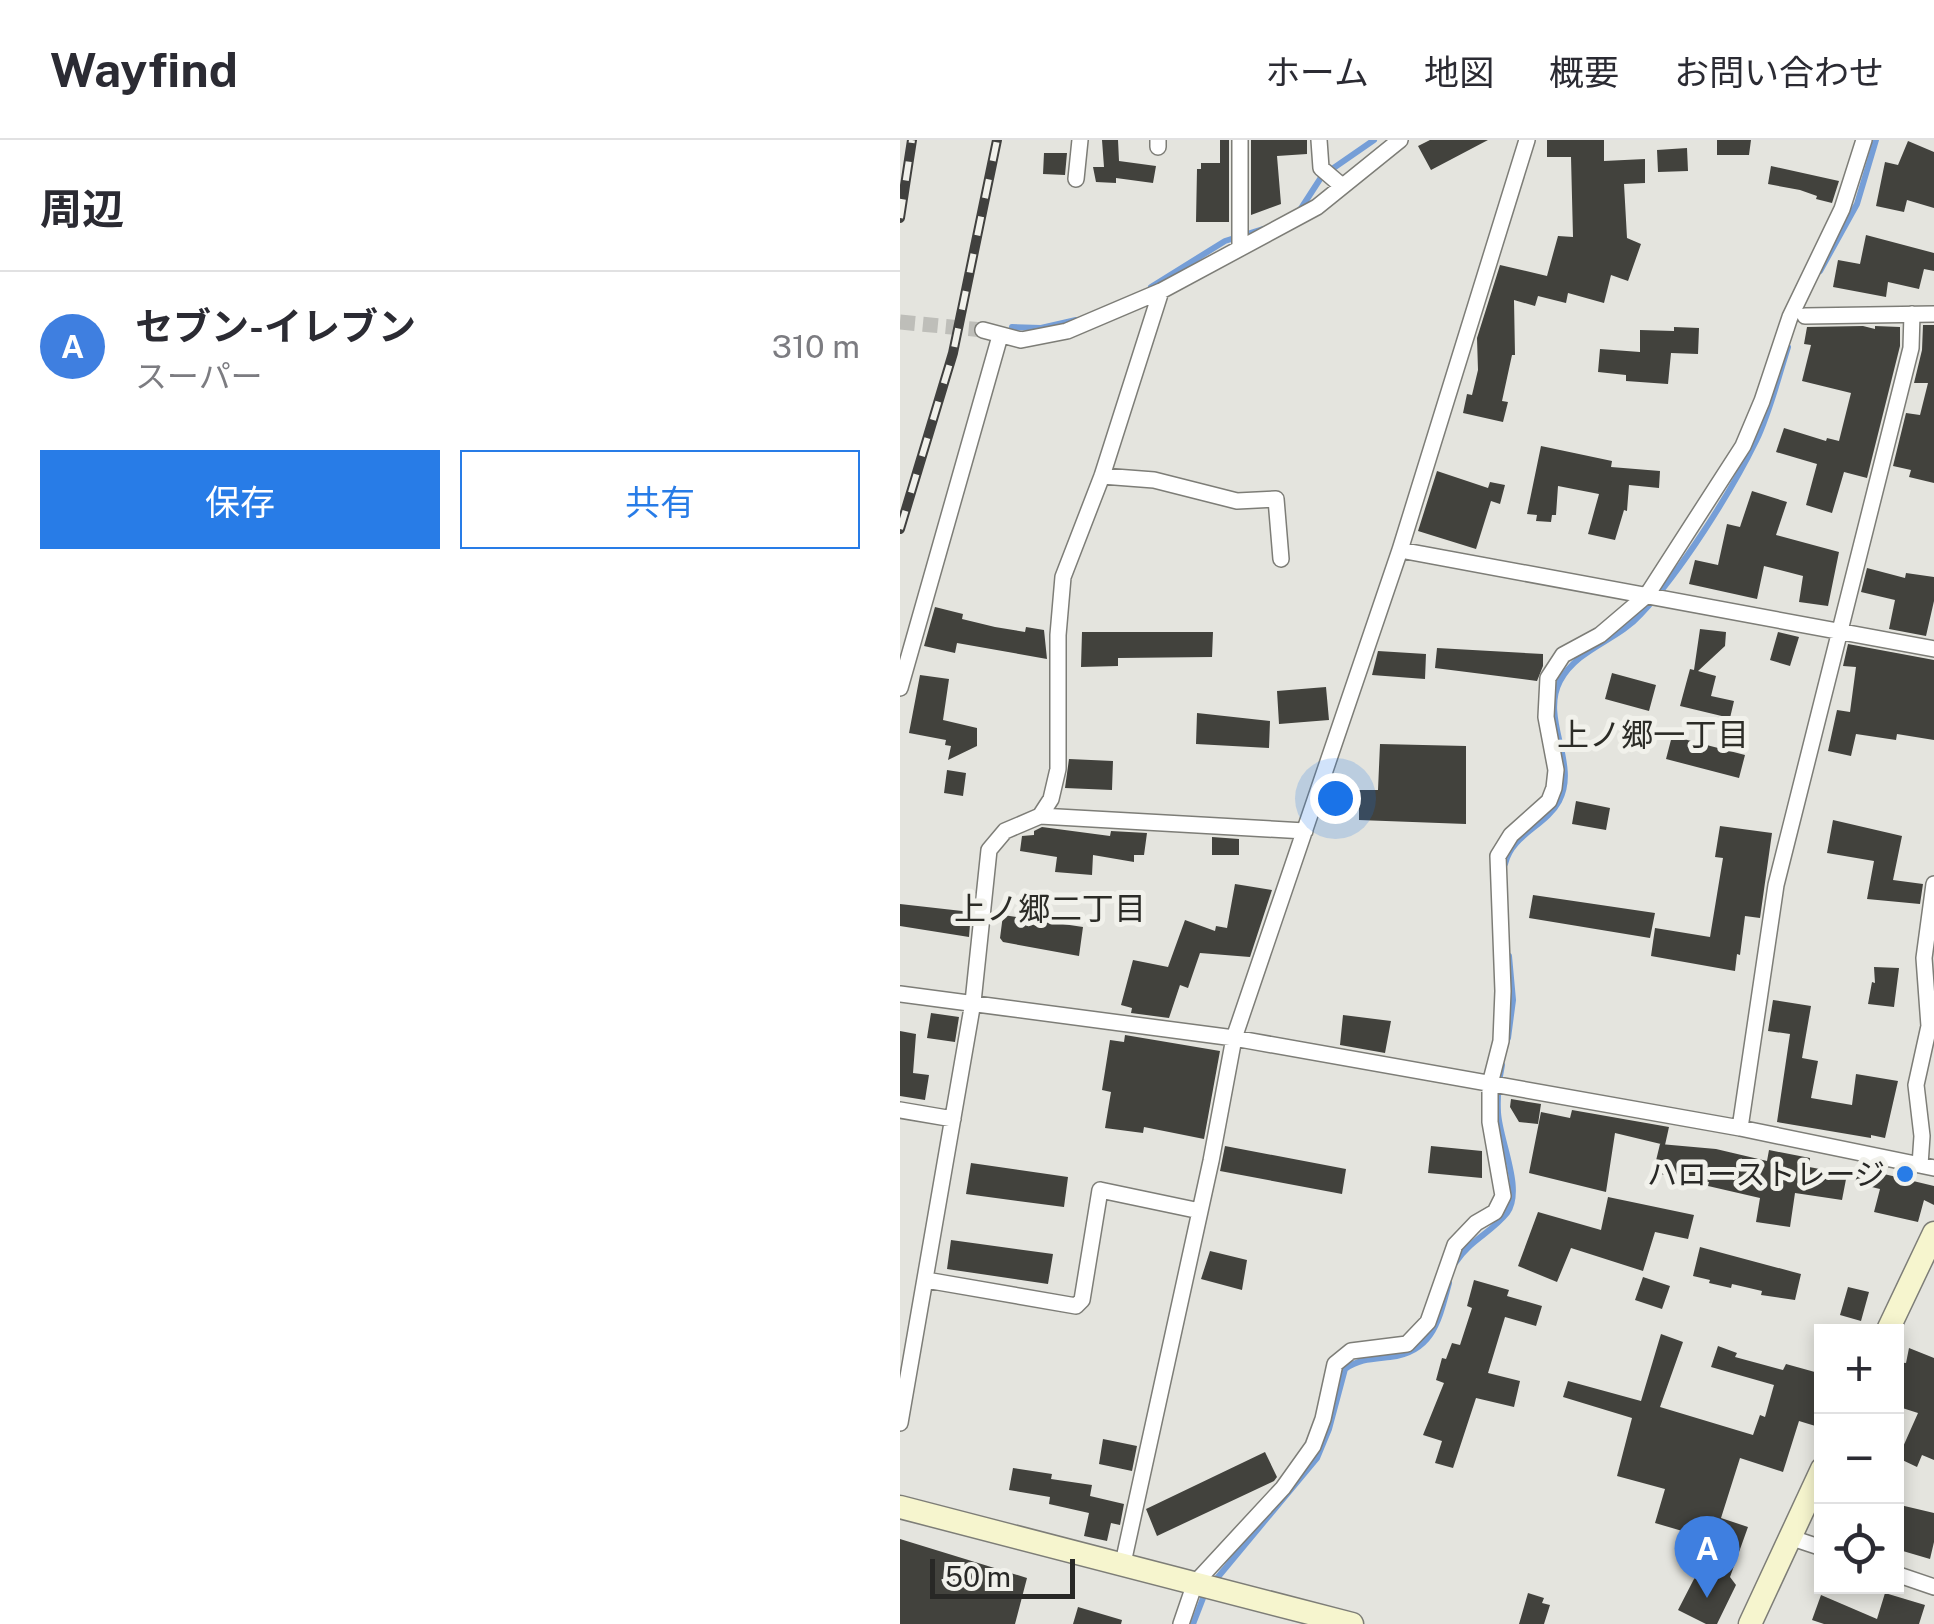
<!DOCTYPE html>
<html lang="ja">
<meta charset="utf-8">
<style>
:root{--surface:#fff;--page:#f2f2f3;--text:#2b2b33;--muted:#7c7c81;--line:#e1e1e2;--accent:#287ce7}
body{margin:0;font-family:"Public Sans","Noto Sans JP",sans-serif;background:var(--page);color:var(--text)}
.controls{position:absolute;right:30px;bottom:30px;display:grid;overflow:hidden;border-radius:0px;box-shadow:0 5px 15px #0003}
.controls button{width:90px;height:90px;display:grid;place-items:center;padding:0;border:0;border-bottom:2px solid var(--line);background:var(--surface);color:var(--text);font:50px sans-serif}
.scale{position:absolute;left:30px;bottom:25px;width:145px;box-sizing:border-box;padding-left:10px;border:5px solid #282826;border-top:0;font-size:28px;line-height:35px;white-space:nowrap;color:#282826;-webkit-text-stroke:8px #f1f1eb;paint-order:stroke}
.you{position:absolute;left:435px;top:658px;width:35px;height:35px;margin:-25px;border:8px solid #fff;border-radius:50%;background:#1a73e8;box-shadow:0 0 0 15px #1a73e833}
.badge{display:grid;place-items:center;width:65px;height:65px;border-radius:50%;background:var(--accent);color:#fff;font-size:32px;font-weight:700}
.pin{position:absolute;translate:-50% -82px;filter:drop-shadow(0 2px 5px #0008)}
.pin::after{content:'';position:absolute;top:52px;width:35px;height:30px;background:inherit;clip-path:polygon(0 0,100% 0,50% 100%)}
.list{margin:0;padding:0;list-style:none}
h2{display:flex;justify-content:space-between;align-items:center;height:130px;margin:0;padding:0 40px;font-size:42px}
h2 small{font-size:32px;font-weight:400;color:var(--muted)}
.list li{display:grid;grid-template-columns:65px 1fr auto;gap:30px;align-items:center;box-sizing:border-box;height:150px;padding:0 40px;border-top:2px solid var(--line)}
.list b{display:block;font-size:38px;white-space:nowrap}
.list p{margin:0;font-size:32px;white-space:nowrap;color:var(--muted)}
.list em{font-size:32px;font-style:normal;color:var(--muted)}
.actions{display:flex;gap:20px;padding:30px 40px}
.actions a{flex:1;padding:22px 0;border:2px solid var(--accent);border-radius:0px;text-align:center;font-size:35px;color:var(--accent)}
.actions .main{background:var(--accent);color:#fff}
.icon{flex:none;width:55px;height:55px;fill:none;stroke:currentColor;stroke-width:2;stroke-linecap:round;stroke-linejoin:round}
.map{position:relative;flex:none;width:1034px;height:1484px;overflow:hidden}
header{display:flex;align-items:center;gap:60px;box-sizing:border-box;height:140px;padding:0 50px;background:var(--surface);border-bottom:2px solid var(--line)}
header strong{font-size:48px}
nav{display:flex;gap:55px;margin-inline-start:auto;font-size:35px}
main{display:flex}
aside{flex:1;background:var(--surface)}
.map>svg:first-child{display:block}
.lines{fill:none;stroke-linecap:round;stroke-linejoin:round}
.stream{stroke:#759ed7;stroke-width:6}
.building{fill:#42423d}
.street-tunnel{stroke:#bebeb9;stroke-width:15;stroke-dasharray:15 8;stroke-linecap:butt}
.street-casing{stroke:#7d7d77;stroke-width:18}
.secondary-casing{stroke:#7d7d77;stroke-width:25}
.street{stroke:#fff;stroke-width:15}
.secondary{stroke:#f6f5ce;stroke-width:22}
.rail-casing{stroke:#40403e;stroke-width:10}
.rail{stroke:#f1f1eb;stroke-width:6;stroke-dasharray:19;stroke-linecap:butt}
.poi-dot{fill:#287ce7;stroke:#f1f1eb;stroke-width:4}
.labels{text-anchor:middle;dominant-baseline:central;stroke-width:10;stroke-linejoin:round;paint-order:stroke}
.poi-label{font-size:30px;fill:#282826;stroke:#f1f1eb;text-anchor:end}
.neighbourhood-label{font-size:32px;fill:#2c2c27;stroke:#f1f1eb}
</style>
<header>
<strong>Wayfind</strong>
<nav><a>ホーム</a><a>地図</a><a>概要</a><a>お問い合わせ</a></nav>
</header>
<main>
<aside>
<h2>周辺<small></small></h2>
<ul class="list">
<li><span class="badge" style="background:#3f7fe0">A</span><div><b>セブン-イレブン</b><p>スーパー</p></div><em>310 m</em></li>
</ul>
<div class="actions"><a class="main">保存</a><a>共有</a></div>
</aside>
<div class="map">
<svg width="1034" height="1484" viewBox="0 0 1034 1484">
<rect width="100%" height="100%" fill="#e4e4de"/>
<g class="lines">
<path class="stream" d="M400 70 422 36 474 0
M920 131 957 64 976 0
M251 147 325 101 363 89
M112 187 141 188 176 180
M605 724C612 694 646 686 659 661 679 624 640 579 660 541 678 508 717 501 741 474 781 431 830 354 856 301 870 272 878 238 888 207
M608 898 613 860 609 816
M556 1122C569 1101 592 1092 607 1073 624 1050 599 999 598 972 597 956 599 940 602 925
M313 1443 417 1318 429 1289 445 1229C459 1219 472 1219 490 1217 533 1212 539 1180 549 1143
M293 1484 305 1453"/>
</g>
<path class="building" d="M202 0H218L219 21 256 26 253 43 216 38V43L196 42 193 27H204Z
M320 0H329V82H296L297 29H301V23H320Z
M351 0H407V14L377 16 381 64 351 75Z
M530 0H588L531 30 518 6Z
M647 0H704V21L745 19V43L724 44 727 98 741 104 728 141 711 135 704 163 668 153 666 163 638 156 635 166 614 160 615 215H612L602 261 608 262 603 282 563 273 567 254 572 255 578 230 577 198 600 125 647 136 658 96 673 97 671 17H647Z
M817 0H851L849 15H817Z
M1008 1 1034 12V68L1007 60 1004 72 976 66 985 22 998 25Z
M787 8 788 31 758 32 757 10Z
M144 13H167L165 35 143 34Z
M871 26 939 41 932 63 916 59 917 56 900 50 868 44Z
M966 95 1034 113V131L1024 129 1019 149 988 142 986 157 933 147 938 120 960 124Z
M1023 185H1034V343L1009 337 1011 330 993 326 1006 273 1020 275 1028 243H1014L1022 210Z
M963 186 975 189V186L1000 187V206L967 338 944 332 932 373 906 365 917 324 876 312 884 288 926 301 927 298 939 301 951 253 902 241 911 205 904 204 907 187Z
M774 187 799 188 798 214 771 213 768 244 726 241V235L698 232 700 209 740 212V190L774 191Z
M641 306 712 321 711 327 760 331 759 348 729 345 727 371 724 370 715 400 688 394 699 354 658 346 656 375H652L651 382 636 381 637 375 627 374Z
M537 331 588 348 590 342 605 345 600 364 591 361 576 409 518 391Z
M852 351 887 362 876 395 939 412 928 466 899 462 903 436 864 426 857 459 789 444 795 420 818 425 827 384 840 387Z
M967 428 1005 438 1006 433 1034 437V461L1026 496 989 489 995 460 961 452Z
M35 467 63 474 62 479 95 487 125 492 126 487 144 490 147 519 57 503 55 513 24 506Z
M800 489 826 492 825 506 798 531 816 536 811 556 834 561 830 578 780 566 790 529 794 530Z
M182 492H313L312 517 218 518V526L181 527Z
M878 492 899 497 890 526 870 520Z
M948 504 1034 520V600L997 594 996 600 956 594 951 616 928 611 937 570 950 572 956 527 943 526Z
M537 508 643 514V526L637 541 535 528Z
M478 511 526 514 525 539 472 535Z
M712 533 756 545 749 571 705 559Z
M20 535 49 539 43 580 77 588V606L48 620 51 606 45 605 46 600 9 593Z
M426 547 429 580 379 584 377 551Z
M297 573 370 581 369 608 296 604Z
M772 596 845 615 839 638 766 619Z
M480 604 566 606V684L459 680V650H478Z
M169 619 213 621 212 650 165 648Z
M47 630 66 633 63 656 44 653Z
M676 661 710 668 706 690 672 684Z
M933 680 1002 696 993 740 1023 744 1020 764 967 759 974 721 927 713Z
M820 686 872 693 860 778 845 776 840 815 837 814 835 831 751 816 755 788 810 797 823 718 815 717Z
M142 687 210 696 211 691 247 693 244 715H234V722L193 715 192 735 155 732 157 717 120 711 122 696 134 695V691Z
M312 697 339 699V715H312Z
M335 744 372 750 350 817 300 813 288 848 280 845 269 878 231 873 232 868 221 865 233 820 268 827 285 780 315 791 316 786 327 788Z
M633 755 755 773 750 798 629 778Z
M0 764 71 772 69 797 0 786Z
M103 775 183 787 179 816 103 802 100 798Z
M974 827 999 828 994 867 968 864 972 842 975 843Z
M873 860 911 866 902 918 918 921 911 958 952 965 956 934 998 941 985 998 971 995V998L877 982 890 894 868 891Z
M31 873 59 877 55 902 27 898Z
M443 875 491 881 485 913 440 905Z
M0 891 16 894 13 933 29 935 25 960 0 956Z
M225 895 320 911 304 999 244 987 243 993 205 988 211 952 202 950 210 900 224 902Z
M611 959 641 964 638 984 619 982 610 967Z
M672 970 769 987 765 1005 715 993 706 1052 629 1033 641 972 670 978Z
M760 1004 816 1009 867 1021 869 1010 910 1018 909 1027 947 1034 942 1060 895 1053 890 1087 856 1082 860 1058 808 1046 809 1042 753 1033Z
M325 1006 446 1029 442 1054 320 1031Z
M531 1006 582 1011V1038L528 1033Z
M71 1023 168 1037 164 1067 66 1054Z
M959 1028 1034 1046V1065L1024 1060 1018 1082 974 1072 980 1049 955 1043Z
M708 1057 794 1075 788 1099 755 1092 743 1131 671 1108 657 1142 618 1126 638 1072 701 1090Z
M51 1100 153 1114 148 1144 47 1129Z
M800 1107 901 1134 895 1160 861 1155 862 1151 832 1144 831 1148 809 1143 810 1140 793 1136Z
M310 1111 347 1120 342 1150 301 1139Z
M743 1137 770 1146 762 1169 735 1160Z
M574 1140 609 1150 607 1156 642 1166 636 1186 605 1177 588 1233 620 1241 614 1267 576 1258 553 1328 535 1323 542 1301 523 1295 544 1243 536 1240 542 1218 546 1219 552 1203 560 1205 572 1168 567 1166Z
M948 1147 969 1152 961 1181 940 1175Z
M761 1194 783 1202 760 1267 853 1295 860 1275 865 1277 874 1245 811 1227 818 1206 837 1213 835 1217 883 1230 886 1224 922 1234V1288L899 1281 883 1332 840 1318 821 1378 848 1387 830 1437 836 1445 817 1484H806L778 1470 811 1406 794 1400 796 1395 755 1383 765 1349 717 1336 732 1278 663 1257 668 1241 741 1261Z
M1009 1208 1034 1218V1320L1022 1315 1017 1327 998 1318 1018 1273 996 1266V1222L1006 1223Z
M203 1299 237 1306 232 1331 199 1324Z
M365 1312 377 1337 374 1341 257 1396 246 1369Z
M113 1328 152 1334 151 1339 192 1345 190 1356 224 1364 220 1385 211 1383 207 1401 184 1396 189 1373 149 1364 150 1357 109 1350Z
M996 1364 1034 1373V1402L1030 1419 996 1409Z
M0 1399 127 1438 115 1484H0Z
M628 1453 644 1458 642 1463 650 1465 644 1484H619Z
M985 1453 1025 1465 1019 1484H924L912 1480 921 1455 977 1479Z
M178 1467 222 1480 221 1484H173Z"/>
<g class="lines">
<path class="street-tunnel" d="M0 182 83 190"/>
<g class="street-casing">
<path id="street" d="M340 0V107
M419 0 421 28 442 46
M258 7V0
M176 39 180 0
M905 176 1034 174
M83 190 121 200 167 191 261 151 417 67 500 0
M202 336 254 340 337 361 376 359 381 419
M500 410 1034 509
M0 548 100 196
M140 676 151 659 158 629V495L163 437 202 336 261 151
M0 854 334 898 840 988 1034 1028
M0 970 53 979
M840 988 876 745 1011 208 1012 174
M1020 1025 1022 996 1016 945 1029 886 1024 818 1034 744
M26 1140 176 1166 182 1160 200 1050 300 1071
M0 1283 73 862 89 710 105 691 140 676 405 691
M889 1397 922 1408
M223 1423 311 1021 334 898 500 410 627 0
M996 1434 1034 1447
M281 1484 295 1443 383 1348 413 1306 423 1279 435 1224 451 1211 507 1204 528 1182 555 1105 576 1083 595 1072 603 1056 590 982V944L601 901 603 851 598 716 611 695 649 661 654 648 656 630 646 577 648 538 663 515 700 495 747 455 843 306 862 261 890 177 942 69 964 0"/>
</g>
<g class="secondary-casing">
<path id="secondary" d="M987 1192 1034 1093
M0 1367 452 1484
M850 1484 922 1329"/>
</g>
<use href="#street" class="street"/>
<use href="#secondary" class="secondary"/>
<g class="rail-casing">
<path id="rail" d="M0 78 12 0
M0 389 53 213 97 0"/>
</g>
<use href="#rail" class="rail"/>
</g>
<circle class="poi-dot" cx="1005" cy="1034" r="10"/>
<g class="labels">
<g class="poi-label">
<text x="985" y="1034">ハローストレージ</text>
</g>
<g class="neighbourhood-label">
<text x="753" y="594">上ノ郷一丁目</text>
<text x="150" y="768">上ノ郷二丁目</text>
</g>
</g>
</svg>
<div class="controls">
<button>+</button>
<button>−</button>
<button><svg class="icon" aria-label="locate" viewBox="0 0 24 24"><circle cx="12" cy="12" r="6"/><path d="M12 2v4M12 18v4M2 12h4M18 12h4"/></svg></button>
</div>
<div class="scale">50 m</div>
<div class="you"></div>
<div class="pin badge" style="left:807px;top:1458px;background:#3f7fe0">A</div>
</div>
</main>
